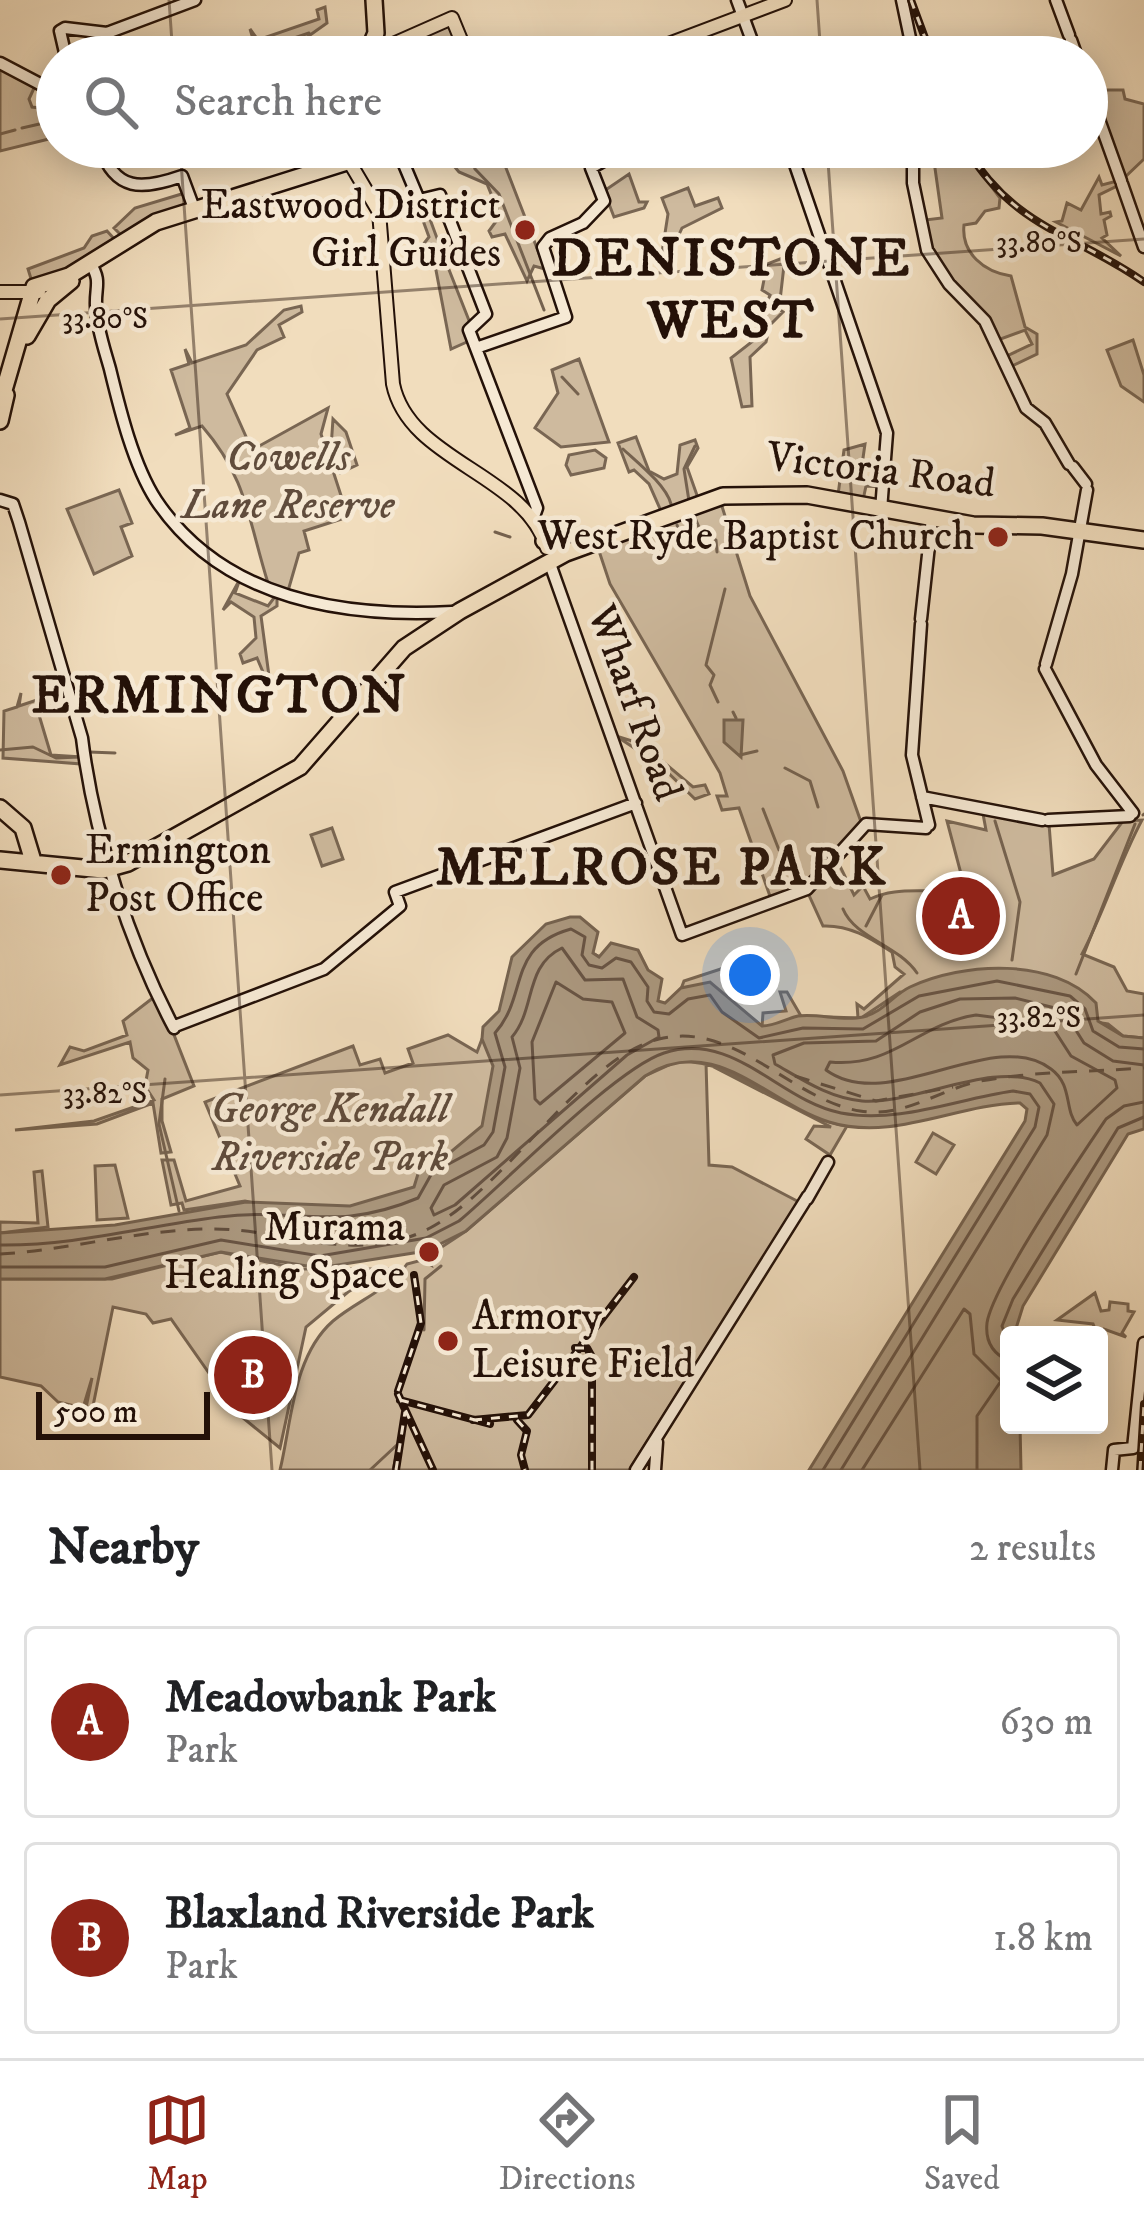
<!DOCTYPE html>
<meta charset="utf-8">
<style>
:root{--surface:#fff;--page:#f6f6f6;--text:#202124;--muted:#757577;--line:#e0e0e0;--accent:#8f2418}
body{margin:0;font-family:"IM FELL DW Pica",serif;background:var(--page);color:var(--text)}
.controls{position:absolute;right:36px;bottom:36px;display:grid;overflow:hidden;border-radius:12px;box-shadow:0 6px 30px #0003}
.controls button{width:108px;height:108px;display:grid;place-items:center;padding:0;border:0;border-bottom:3px solid var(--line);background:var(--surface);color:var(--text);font:60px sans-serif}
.scale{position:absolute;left:36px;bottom:30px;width:174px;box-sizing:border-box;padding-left:12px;border:6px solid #241108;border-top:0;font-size:33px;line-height:42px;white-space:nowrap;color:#241108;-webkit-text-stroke:9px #f6e9d4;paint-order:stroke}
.you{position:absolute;left:750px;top:975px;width:42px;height:42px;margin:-30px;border:9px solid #fff;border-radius:50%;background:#1a73e8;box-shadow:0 0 0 18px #1a73e833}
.badge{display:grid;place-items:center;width:78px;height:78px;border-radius:50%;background:var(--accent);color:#fff;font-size:39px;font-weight:700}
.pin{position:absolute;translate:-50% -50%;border:6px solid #fff;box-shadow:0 3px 12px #0006}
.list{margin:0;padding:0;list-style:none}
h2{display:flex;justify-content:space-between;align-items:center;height:156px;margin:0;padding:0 48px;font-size:51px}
h2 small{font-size:39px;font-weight:400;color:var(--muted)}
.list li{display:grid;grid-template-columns:78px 1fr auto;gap:36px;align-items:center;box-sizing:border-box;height:192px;margin:0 24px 24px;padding:0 24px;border:3px solid var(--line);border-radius:12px}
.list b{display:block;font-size:45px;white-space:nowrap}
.list p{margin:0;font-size:39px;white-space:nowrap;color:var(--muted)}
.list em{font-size:39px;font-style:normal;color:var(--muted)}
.icon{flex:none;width:66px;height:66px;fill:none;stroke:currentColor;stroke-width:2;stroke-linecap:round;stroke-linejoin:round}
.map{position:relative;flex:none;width:1144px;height:1470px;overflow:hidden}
.search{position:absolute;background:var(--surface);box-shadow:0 6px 30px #0003;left:36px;right:36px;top:36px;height:132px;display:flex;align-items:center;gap:30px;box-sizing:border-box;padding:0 42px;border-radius:66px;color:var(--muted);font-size:45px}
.sheet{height:588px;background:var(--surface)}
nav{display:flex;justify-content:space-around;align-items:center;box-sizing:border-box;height:168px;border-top:3px solid var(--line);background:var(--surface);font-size:33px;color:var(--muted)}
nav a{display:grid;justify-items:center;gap:6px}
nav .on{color:var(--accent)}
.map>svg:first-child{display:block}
.green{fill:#ceba9e;stroke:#796653;stroke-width:3}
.water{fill:#ab987f;stroke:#75624f;stroke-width:3}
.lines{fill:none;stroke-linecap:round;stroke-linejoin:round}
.shore{stroke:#685444;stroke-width:3}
.stream{stroke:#75624f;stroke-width:3}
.ferry{stroke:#614e3e;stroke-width:3;stroke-dasharray:15 12;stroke-linecap:butt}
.secondary-casing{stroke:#241108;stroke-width:15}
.primary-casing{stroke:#241108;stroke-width:16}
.highway-casing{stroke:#241108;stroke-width:20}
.secondary{stroke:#f6e9d4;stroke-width:10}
.primary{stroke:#f1ddbd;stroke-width:12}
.highway{stroke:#f1ddbd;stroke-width:15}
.rail-casing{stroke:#241108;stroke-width:8}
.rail{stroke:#f6e9d4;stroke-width:3;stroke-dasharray:9;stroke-linecap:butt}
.ticks{fill:none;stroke:#241108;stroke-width:3;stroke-opacity:0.45}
.poi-dot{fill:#8f2418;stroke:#f6e9d4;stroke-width:4.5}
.labels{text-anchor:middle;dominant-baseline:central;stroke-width:9;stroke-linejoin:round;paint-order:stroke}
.poi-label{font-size:42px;fill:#241108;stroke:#f6e9d4;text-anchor:end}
.park-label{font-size:42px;font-style:italic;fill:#604c3c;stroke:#f6e9d4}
.street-label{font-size:42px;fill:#241108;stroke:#f6e9d4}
.district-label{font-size:54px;font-weight:bold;letter-spacing:3px;fill:#241108;stroke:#f6e9d4}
.ticks-label{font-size:30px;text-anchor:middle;fill:#241108;stroke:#f6e9d4;stroke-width:9;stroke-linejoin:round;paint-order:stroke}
</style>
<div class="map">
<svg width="1144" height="1470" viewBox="0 0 1144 1470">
<rect width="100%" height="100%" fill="#f1ddbd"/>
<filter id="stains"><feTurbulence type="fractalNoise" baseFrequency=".00167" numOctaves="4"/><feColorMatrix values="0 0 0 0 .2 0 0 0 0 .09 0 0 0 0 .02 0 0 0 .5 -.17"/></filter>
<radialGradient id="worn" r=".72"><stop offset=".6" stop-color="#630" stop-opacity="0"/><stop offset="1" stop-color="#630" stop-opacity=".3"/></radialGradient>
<path class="green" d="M325 7 327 23 279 57H218L254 42 250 29 258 40 319 19 317 10Z
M448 22 464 57H381Z
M0 65 35 86 29 99 32 107 57 110V137L0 151Z
M1092 90H1123L1125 99 1144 104V159L1125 177Z
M438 147H483L484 162 501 155 545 269 534 266 527 281 505 234 492 237 489 231 500 216 487 184 459 172Z
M932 147H962L1000 198 999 208 985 211 976 223 964 225C961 253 984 272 1011 276L1025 327 1037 334V354L1012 366 1007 356 1032 344 1025 330 998 340 930 250 925 220 942 218Z
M629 174 639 202H647L644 208 614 217 604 191Z
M1099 177 1102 185 1117 181 1119 185 1099 195 1101 214 1110 212 1111 216 1104 220 1107 235 1102 238 1121 256 1056 222 1062 221 1067 203 1081 210Z
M688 188 695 206 718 198 722 208 682 228 667 261 661 259 668 214 662 198Z
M185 193 189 208 122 236 114 228 135 208Z
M424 203 441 249 455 245 459 250 444 257 470 323 465 327 469 341 451 349 431 244 422 246 429 237 417 204Z
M107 231 117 242 72 271 32 282 28 269 84 248 92 236Z
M785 257 779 309 783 312 770 325 766 342 750 357 752 406 742 407 731 358 753 341 742 331 754 337 770 295 762 290 767 264Z
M301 306 302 312 279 325 284 337 257 350 227 394 252 450 328 408 321 434 348 517 304 531 309 550 299 553 288 591 268 583C248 519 247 478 202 426L175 435 190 428 171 370 189 364 185 349 192 363 246 345 284 310Z
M1133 340 1144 375V402L1121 386 1107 350Z
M579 359 609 442 561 447 535 428 558 393 552 370Z
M333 419 346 432 357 465 340 473 331 448Z
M636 437 649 471 664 479 677 474 680 445 695 440 698 448 687 467 698 498 661 511 649 484 634 470 629 472 618 443Z
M865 444 860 479 881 482 880 487 866 486 863 500 838 495 844 450Z
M595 450 606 458 604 468 571 475 566 465 569 455Z
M119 490 132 523 121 527 132 556 94 574 67 509Z
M720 500 750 596 843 771 861 822 803 888 771 899 739 808 722 810 717 796H727L720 773 610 584 597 545Z
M240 579 235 593 268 606 277 594V606L261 616 271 691 257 658 243 663 240 654 256 638 254 617 231 602 223 610Z
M64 691 36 705 51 755 81 757 82 764 3 758 4 711 17 707 21 693 19 706Z
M616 736 642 744 693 787 705 785 709 794 695 799 660 765Z
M983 814 1049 824 1053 875 1094 859 1123 821 1142 820C1118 865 1105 910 1082 954L1114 967 1127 991 1144 994V1038L1123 1036 1108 1024 900 992 864 1016 870 1027H762L763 1013 786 1011 780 992H787L801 1016 858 1018 857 1004 864 1009 904 974 895 967 892 952C870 938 850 925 823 926L808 893 838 862 854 895 863 886 870 899C902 884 929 897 964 885L947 821 986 830Z
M332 828 343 859 322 866 311 835Z
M592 953 600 957 540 1088 438 1186 338 1221 245 1201 184 1210 182 1203 171 1205 162 1160H174L186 1201 240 1186 205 1102 353 1046 360 1065 380 1059 385 1073 413 1063 408 1049 448 1035 477 1052 482 1039Z
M733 965 743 975 726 1005 681 989 684 981Z
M158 994 194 1086 162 1099V1121L171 1152 161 1153 153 1103 97 1124 15 1130 94 1121 154 1100 145 1086 148 1070 133 1058 130 1042 60 1065 70 1047 84 1051 127 1035 123 1021Z
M678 1061C744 1061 784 1116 847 1126L830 1155 806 1139 814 1126 831 1127 706 1063 709 1165 732 1167 799 1202 629 1470H280C292 1420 293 1356 333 1321 358 1300 389 1290 407 1264L422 1260 431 1265 428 1256 466 1231 645 1076Z
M933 1133 954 1145 936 1174 916 1162Z
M115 1165 128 1218 97 1220 95 1166Z
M42 1171 48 1227 0 1233V1222L38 1223 34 1172Z
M220 1252 300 1269H388L348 1292 306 1327 280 1448 237 1413 171 1319 153 1323 146 1314 113 1307 93 1406 86 1408 92 1378 83 1408 58 1402 41 1386 0 1377V1279H112Z
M1095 1293 1101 1311 1109 1310 1110 1302 1128 1304V1311L1134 1312 1122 1333 1126 1337 1104 1329 1099 1339 1093 1324 1057 1320Z"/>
<path class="water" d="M724 720H743L741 757 724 742Z
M570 917H580L598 932 593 953 599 957 611 943 638 950 648 970 662 979 658 1001 665 1003 681 988 710 982 762 1026C775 1026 785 1019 798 1016 819 1013 842 1022 863 1017 882 1013 893 995 910 987 963 962 1054 957 1096 1003L1098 1021 1123 1036 1144 1038V1129L1128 1134 1023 1306 1014 1335H1009V1425H1020L1021 1470H809L1025 1121 1027 1109 1020 1103C957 1104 893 1142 829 1122 765 1102 715 1032 645 1076L466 1231 426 1251 319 1268 221 1252 105 1279H0V1233L115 1225 246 1202 350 1206 414 1187 421 1164 452 1151 482 1126 493 1066 482 1039 483 1027 499 1011 512 957 546 924Z"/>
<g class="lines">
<path class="shore" d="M562 948 585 980 623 979 637 1017 658 1030 659 1037 627 1055 455 1205 434 1215 431 1208 444 1185 497 1157 507 1138 520 1068 512 1037C536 1009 524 966 562 948Z
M556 982 583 999 612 1002 625 1033 540 1104 535 1099 532 1042Z
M976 1015 1051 1025 1071 1056 1115 1080 1117 1088 1077 1125C1064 1110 1073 1085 1051 1069 993 1025 889 1116 826 1070L830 1062C894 1068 917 1024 976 1015Z
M0 1245C75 1246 145 1226 219 1217 297 1207 335 1233 418 1198L432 1173 484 1145 493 1132 505 1067 495 1033C529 995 506 947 571 929L585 937 582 955 589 965 602 968 616 958 631 962 648 987 647 1001 654 1012 669 1014 688 999 710 995 722 1012 759 1038 803 1028 863 1029 919 996 997 981 1070 996 1085 1009 1093 1031 1119 1047 1144 1049
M0 1267H105L221 1240 320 1256 426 1238 459 1221C506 1182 615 1069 664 1053 734 1030 779 1101 841 1113 898 1124 957 1099 1013 1091L1030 1094 1039 1107 1035 1127 823 1470
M1009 1345 1002 1326 1013 1299 1118 1128 1144 1117
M1009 1361C993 1354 985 1342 987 1323 992 1287 1081 1156 1106 1119L1124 1106 1144 1102
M841 1470 1047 1135 1054 1104 1040 1083C995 1060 914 1105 862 1101 829 1098 803 1080 775 1064L773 1055 804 1043 876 1041 920 1012 960 999 1015 998 1063 1010 1084 1043 1113 1061 1144 1065
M862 1470 964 1309 970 1314 974 1354 1001 1381 977 1416V1470"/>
<path class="stream" d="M444 38 450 57
M238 57 309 33
M22 128 57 120
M0 134 15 130
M469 147 475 169 499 194 544 310
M562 377 578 394
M623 449C638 463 666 485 671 504
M689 501 684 469 695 446
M693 513 701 532 716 540 717 552
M677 525 685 546
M495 532 510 537
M718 702 710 685 714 675 706 665 725 589
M733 712 736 718
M0 750 33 747 56 758 79 757
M89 752 115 753
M740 755 757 751
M785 768 810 781 818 807
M763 809 779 850
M1143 815 1144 814
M995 821 1020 902 1012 960
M843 909C855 938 898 945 917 973
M866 926 882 895
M1076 974 1135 824
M165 1079 159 1124 179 1211
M424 1330 425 1279 441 1266
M370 1470 399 1443
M393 1470 399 1443"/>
<path class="ferry" d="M795 1076 876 1101 953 1087
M0 1254C69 1250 138 1230 207 1229 283 1227 356 1267 430 1228 507 1187 582 1058 659 1039 735 1020 791 1100 860 1111 906 1118 939 1089 981 1081 1036 1071 1089 1072 1144 1068"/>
<g class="secondary-casing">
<path id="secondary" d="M737 0 758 57
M902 0 914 57
M1056 0 1069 35
M1071 40 1077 57
M66 57 60 31 65 28 107 33 195 0
M0 63 57 93
M1087 86 1121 181
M100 147C115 192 142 190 182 176L195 211
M789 147 887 433 881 510
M913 147V183L927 250 949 284 985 321 1026 408 1045 423 1069 464
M353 160 398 150 419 200 440 195 486 314 469 330 537 508 533 519
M1122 184 1144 247
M90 263C102 281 95 287 96 306 96 325 105 351 110 369 120 410 133 464 156 500 222 599 341 618 452 612
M476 348 566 317 543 247 550 238 583 223 604 201 591 168 628 147
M1073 467 1086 484
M0 500 13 504 19 522 82 738C94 836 130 945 174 1028
M549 561 682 935 807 889 866 824 926 828
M921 619 932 518
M921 624 912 755 929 825
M1046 664 1072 574 1087 490
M1045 669 1096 765 1133 813
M922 797 1042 820
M1048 820 1130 816
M175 1026 324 969 400 906 395 892 636 803
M807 1199 828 1162
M636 1470 808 1196
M655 1470 657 1442
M1112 1470 1114 1450 1133 1448 1144 1343"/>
</g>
<g class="primary-casing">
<path id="primary" d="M366 56 452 18 468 57
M634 57 785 0
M350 163 379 212 393 384C409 462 525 473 547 548
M0 292H39"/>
</g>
<g class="highway-casing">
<path id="highway" d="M366 57 376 33 374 0
M27 336 48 300 71 281
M0 404 34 287 69 276 156 222 353 160
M0 421 6 395
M544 541 563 549
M0 808 23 828 33 861
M0 860 103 870 128 863 300 767 404 648 460 611 566 553 723 496 807 495 973 525 1042 526 1144 540"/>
</g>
<use href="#secondary" class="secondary"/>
<use href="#primary" class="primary"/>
<use href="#highway" class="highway"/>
<g class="rail-casing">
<path id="rail" d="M911 0 932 57
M965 147C1017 231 1071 231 1144 282
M575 1348H587L592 1357V1470
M398 1391 421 1323 414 1275
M398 1394 433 1470
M400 1400 490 1424
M473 1420 528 1415 634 1277
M517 1420 527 1431 521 1455 525 1470
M396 1470 405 1412
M1140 1470 1144 1404"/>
</g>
<use href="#rail" class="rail"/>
</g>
<path class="ticks" d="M169 0 173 57M817 0 821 57M180 147 272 1470M827 147 920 1470M0 319 1144 239M0 1095 1144 1015"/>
<g class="poi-dot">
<circle cx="525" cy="230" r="12"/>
<circle cx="998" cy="537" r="12"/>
<circle cx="61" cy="875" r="12"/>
<circle cx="429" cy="1252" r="12"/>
<circle cx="448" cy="1341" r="12"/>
</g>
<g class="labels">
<g class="poi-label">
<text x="501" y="206">Eastwood District<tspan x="501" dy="48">Girl Guides</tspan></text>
<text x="974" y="537">West Ryde Baptist Church</text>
<text x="85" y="851" text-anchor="start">Ermington<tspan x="85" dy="48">Post Office</tspan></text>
<text x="405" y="1228">Murama<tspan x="405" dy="48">Healing Space</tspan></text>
<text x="472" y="1317" text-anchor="start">Armory<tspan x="472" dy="48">Leisure Field</tspan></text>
</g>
<g class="park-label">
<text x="288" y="458">Cowells<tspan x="288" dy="48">Lane Reserve</tspan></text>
<text x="330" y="1110">George Kendall<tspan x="330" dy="48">Riverside Park</tspan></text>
</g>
<g class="street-label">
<text transform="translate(881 471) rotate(7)">Victoria Road</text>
<text transform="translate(634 703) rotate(70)">Wharf Road</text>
</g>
<g class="district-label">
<text x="732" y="259">DENISTONE<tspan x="732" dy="62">WEST</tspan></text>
<text x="220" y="696">ERMINGTON</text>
<text x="662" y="868">MELROSE PARK</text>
</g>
</g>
<g class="ticks-label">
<text x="1039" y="252">33.80°S</text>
<text x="105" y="328">33.80°S</text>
<text x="1039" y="1027">33.82°S</text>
<text x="105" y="1103">33.82°S</text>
</g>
<rect width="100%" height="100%" filter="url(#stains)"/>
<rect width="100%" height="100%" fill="url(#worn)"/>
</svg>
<div class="controls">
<button><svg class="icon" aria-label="layers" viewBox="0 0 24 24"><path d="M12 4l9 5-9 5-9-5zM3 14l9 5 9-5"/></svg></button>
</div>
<div class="scale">500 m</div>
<div class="you"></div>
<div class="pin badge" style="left:961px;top:916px">A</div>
<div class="pin badge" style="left:253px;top:1375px">B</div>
<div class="search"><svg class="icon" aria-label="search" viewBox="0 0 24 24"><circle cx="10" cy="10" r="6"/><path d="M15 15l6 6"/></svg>Search here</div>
</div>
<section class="sheet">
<h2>Nearby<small>2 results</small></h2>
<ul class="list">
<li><span class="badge">A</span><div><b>Meadowbank Park</b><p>Park</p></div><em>630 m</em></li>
<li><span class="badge">B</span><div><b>Blaxland Riverside Park</b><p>Park</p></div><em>1.8 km</em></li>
</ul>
</section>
<nav>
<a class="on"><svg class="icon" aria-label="map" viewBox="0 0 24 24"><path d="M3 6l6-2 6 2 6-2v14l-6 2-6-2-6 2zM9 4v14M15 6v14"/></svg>Map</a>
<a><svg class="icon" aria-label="directions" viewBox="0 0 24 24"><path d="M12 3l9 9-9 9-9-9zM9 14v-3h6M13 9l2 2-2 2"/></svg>Directions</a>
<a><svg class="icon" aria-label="saved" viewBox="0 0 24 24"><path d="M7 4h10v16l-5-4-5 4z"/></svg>Saved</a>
</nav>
